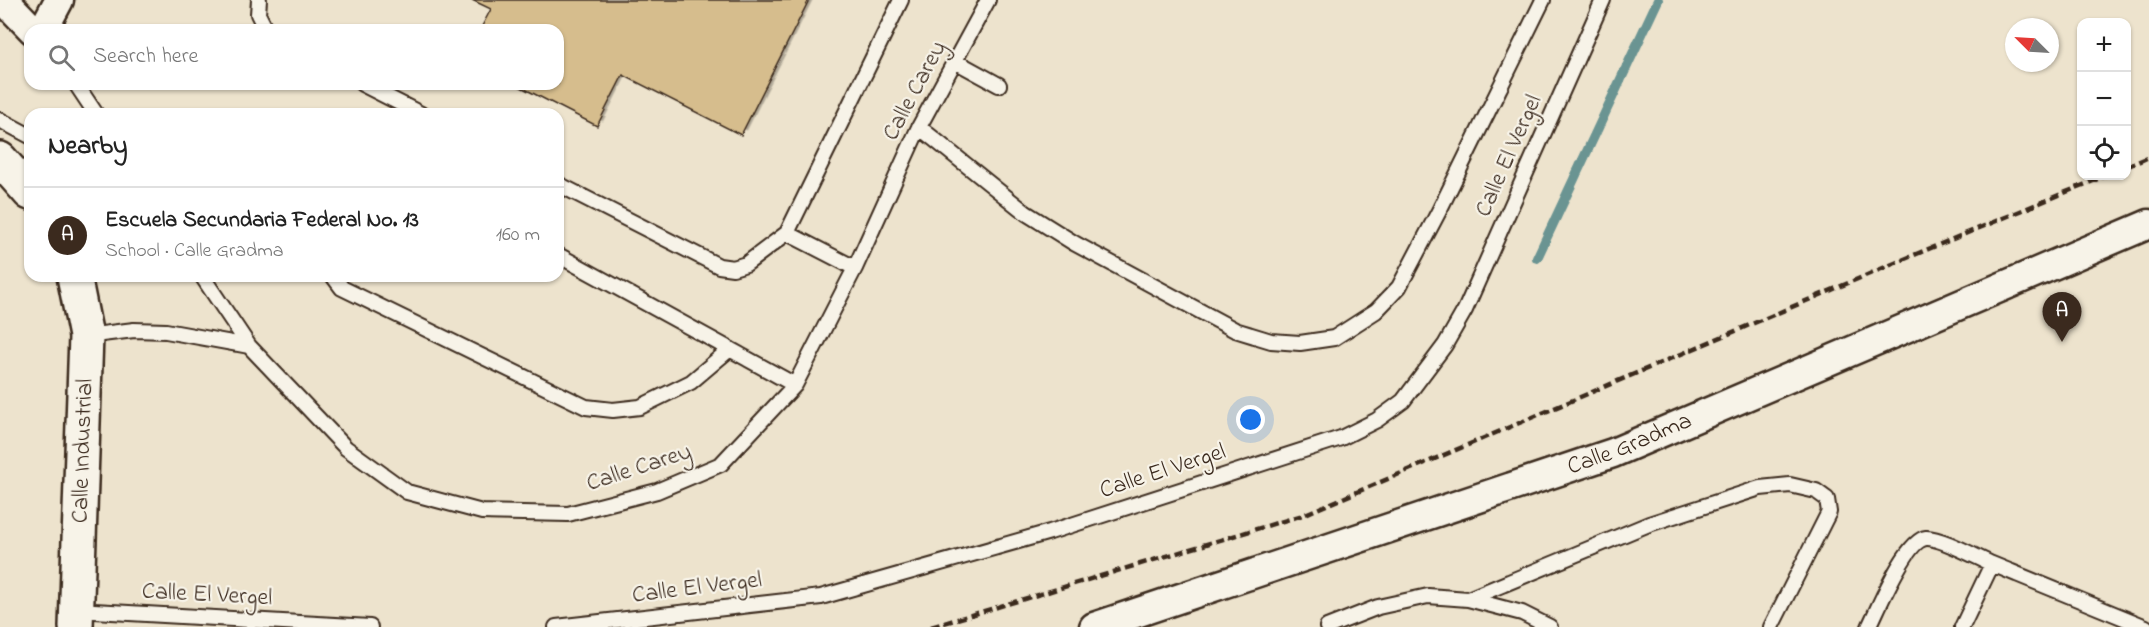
<!DOCTYPE html>
<meta charset="utf-8">
<style>
:root{--surface:#fff;--page:#f2f2f2;--text:#222;--muted:#767676;--line:#e0e0e0;--accent:#3b2a1e}
body{margin:0;font-family:"Indie Flower",sans-serif;background:var(--page);color:var(--text)}
.controls{position:absolute;right:18px;top:18px;display:grid;overflow:hidden;border-radius:12px;box-shadow:0 2px 4px #0004}
.controls button{width:54px;height:54px;display:grid;place-items:center;padding:0;border:0;border-bottom:2px solid var(--line);background:var(--surface);color:var(--text);font:30px sans-serif}
.compass{position:absolute;left:2005px;top:18px;width:54px;height:54px;border-radius:50%;background:var(--surface);box-shadow:0 2px 4px #0004;rotate:294deg}
.you{position:absolute;left:1251px;top:420px;width:21px;height:21px;margin:-15px;border:4px solid #fff;border-radius:50%;background:#1a73e8;box-shadow:0 0 0 9px #1a73e833}
.badge{display:grid;place-items:center;width:39px;height:39px;border-radius:50%;background:var(--accent);color:#fff;font-size:20px;font-weight:700}
.pin{position:absolute;translate:-50% -50px;filter:drop-shadow(0 2px 3px #0008)}
.pin::after{content:'';position:absolute;top:32px;width:21px;height:18px;background:inherit;clip-path:polygon(0 0,100% 0,50% 100%)}
.list{margin:0;padding:0;list-style:none}
h2{display:flex;justify-content:space-between;align-items:center;height:78px;margin:0;padding:0 24px;font-size:26px}
h2 small{font-size:20px;font-weight:400;color:var(--muted)}
.list li{display:grid;grid-template-columns:39px 1fr auto;gap:18px;align-items:center;box-sizing:border-box;height:96px;padding:0 24px;border-top:2px solid var(--line)}
.list b{display:block;font-size:22px;white-space:nowrap}
.list p{margin:0;font-size:20px;white-space:nowrap;color:var(--muted)}
.list em{font-size:20px;font-style:normal;color:var(--muted)}
.icon{flex:none;width:33px;height:33px;fill:none;stroke:currentColor;stroke-width:2;stroke-linecap:round;stroke-linejoin:round}
.map{position:relative;flex:none;width:2149px;height:627px;overflow:hidden}
.search{position:absolute;background:var(--surface);box-shadow:0 2px 4px #0004;left:24px;top:24px;width:540px;height:66px;display:flex;align-items:center;gap:15px;box-sizing:border-box;padding:0 21px;border-radius:18px;color:var(--muted);font-size:22px}
.panel{position:absolute;background:var(--surface);box-shadow:0 2px 4px #0004;left:24px;top:108px;width:540px;height:174px;border-radius:18px}
.map>svg:first-child{display:block}
.lines{fill:none;stroke-linecap:round;stroke-linejoin:round}
.stream{stroke:#6a9492;stroke-width:10}
.building{fill:#d6bd8d;stroke:#3b2a1e;stroke-width:1.5;filter:url(#shadow)}
.lane-casing{stroke:#3b2a1e;stroke-width:18}
.street-casing{stroke:#3b2a1e;stroke-width:33}
.secondary-casing{stroke:#3b2a1e;stroke-width:38}
.lane{stroke:#f7f3e8;stroke-width:14}
.street{stroke:#f7f3e8;stroke-width:28}
.secondary{stroke:#f7f3e8;stroke-width:33}
.rail{stroke:#3b2a1e;stroke-width:4.5;stroke-dasharray:9 4.5;stroke-linecap:butt}
.labels{text-anchor:middle;dominant-baseline:central;stroke-width:4.5;stroke-linejoin:round;paint-order:stroke}
.street-label{font-size:24px;fill:#3b2a1e;stroke:#f7f3e8}
</style>
<div class="map">
<svg width="2149" height="627" viewBox="0 0 2149 627">
<defs>
<filter id="shadow"><feDropShadow dx="5.5" dy="-5.5" stdDeviation="0" flood-color="#0004"/></filter>
</defs>
<rect width="100%" height="100%" fill="#ede3cd"/>
<filter id="ink" filterUnits="userSpaceOnUse"><feTurbulence type="fractalNoise" baseFrequency=".0167" numOctaves="2"/><feDisplacementMap in="SourceGraphic" scale="12" xChannelSelector="R" yChannelSelector="G"/><feConvolveMatrix kernelMatrix="1 2 1 2 8 2 1 2 1" color-interpolation-filters="sRGB"/></filter>
<g filter="url(#ink)">
<g class="lines">
<path class="stream" d="M1537 258 1658 0"/>
</g>
<path class="building" d="M472 0H809L741 135 623 75 597 126 515 84H558V30H480L491 9Z"/>
<g class="lines">
<g class="lane-casing">
<path id="lane" d="M259 0 258 14 266 30
M955 61 999 85
M76 84 96 114
M362 84 421 114
M0 120 30 136
M919 127 1026 213 1074 243 1235 330 1271 341 1300 343 1334 338 1376 311 1399 287 1439 211 1543 0
M558 184 719 266 733 268 746 264 787 233
M558 255 795 385
M855 268 787 233 901 0
M202 276 249 346 346 448 407 492 482 512 568 514 657 491 721 464 795 385 855 268 919 127 988 0
M333 276 342 288 586 407 613 410 640 407 691 382 730 349
M86 336 134 330 166 331 249 346
M1992 564 2146 627
M1468 599 1649 524 1760 488 1790 485 1816 491 1827 499 1829 512 1771 627
M77 610 370 627
M556 627 821 597 1050 532 1341 438 1377 420 1403 401 1445 345 1465 310 1603 0
M1327 627 1378 607 1428 596 1468 599 1522 613 1550 627
M1869 627C1878 609 1906 540 1926 538 1940 537 1978 558 1992 564L1962 627"/>
</g>
<g class="street-casing">
<g id="street">
<path d="M4 0 33 30"/>
<path d="M43 30 59 0"/>
<path id="s1" d="M1094 627 1613 453 2149 224"/>
</g>
</g>
<g class="secondary-casing">
<path id="secondary" d="M0 159 30 193
M74 276 86 336 76 627"/>
</g>
<use href="#lane" class="lane"/>
<use href="#street" class="street"/>
<use href="#secondary" class="secondary"/>
<path class="rail" d="M2126 167 2149 157
M931 627 1303 515 1914 255 2105 176"/>
</g>
</g>
<g class="labels">
<g class="street-label">
<text transform="translate(915 91) rotate(-62)">Calle Carey</text>
<text transform="translate(1509 156) rotate(-66)">Calle El Vergel</text>
<text stroke="none"><textPath href="#s1" startOffset="566">Calle Gradma</textPath></text>
<text transform="translate(83 451) rotate(-88)">Calle Industrial</text>
<text transform="translate(639 468) rotate(-18)">Calle Carey</text>
<text transform="translate(1163 472) rotate(-18)">Calle El Vergel</text>
<text transform="translate(697 588) rotate(-7)">Calle El Vergel</text>
<text transform="translate(207 595) rotate(3)">Calle El Vergel</text>
</g>
</g>
</svg>
<div class="controls">
<button>+</button>
<button>−</button>
<button><svg class="icon" aria-label="locate" viewBox="0 0 24 24"><circle cx="12" cy="12" r="6"/><path d="M12 2v4M12 18v4M2 12h4M18 12h4"/></svg></button>
</div>
<svg class="compass" viewBox="-18 -18 36 36"><path d="M0-13l5 13h-10z" fill="#e53935"/><path d="M0 13l5-13h-10z" fill="#767676"/></svg>
<div class="you"></div>
<div class="pin badge" style="left:2062px;top:342px">A</div>
<div class="search"><svg class="icon" aria-label="search" viewBox="0 0 24 24"><circle cx="10" cy="10" r="6"/><path d="M15 15l6 6"/></svg>Search here</div>
<section class="panel">
<h2>Nearby<small></small></h2>
<ul class="list">
<li><span class="badge">A</span><div><b>Escuela Secundaria Federal No. 13</b><p>School · Calle Gradma</p></div><em>160 m</em></li>
</ul>
</section>
</div>
